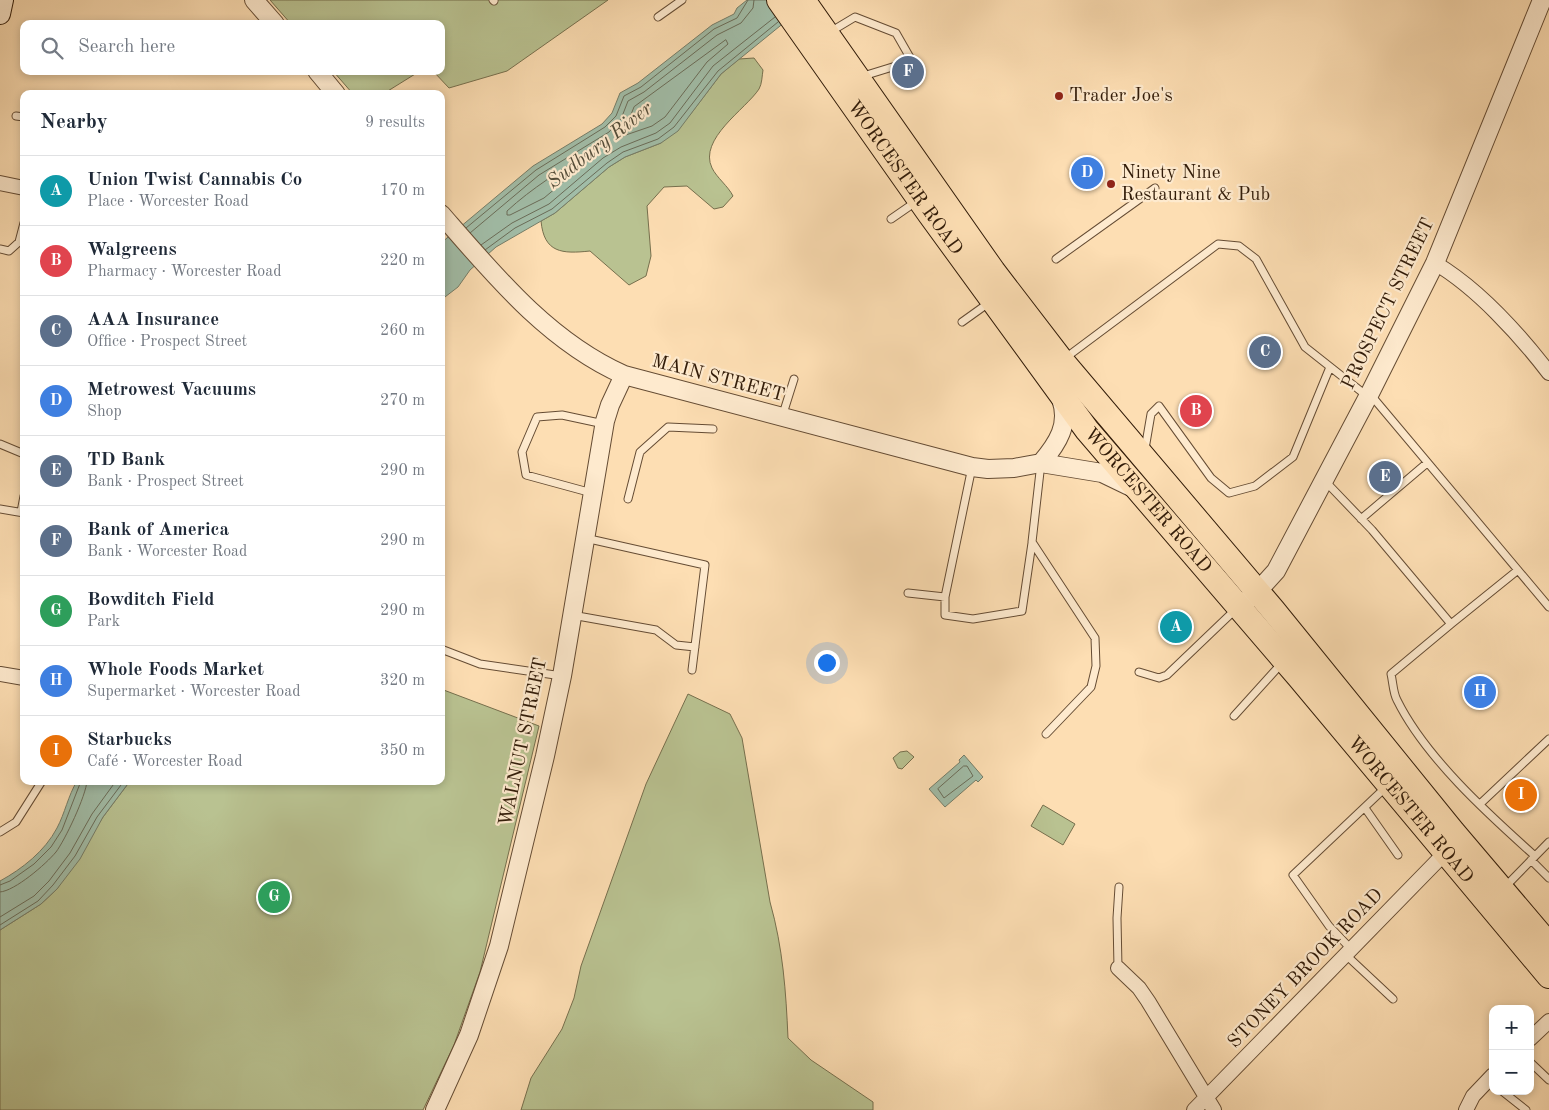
<!DOCTYPE html>
<meta charset="utf-8">
<style>
:root{--surface:#fff;--page:#f2f2f3;--text:#1f2937;--muted:#747a83;--line:#e0e1e3;--accent:#111827}
body{margin:0;font-family:"Old Standard TT",serif;background:var(--page);color:var(--text)}
.controls{position:absolute;right:15px;bottom:15px;display:grid;overflow:hidden;border-radius:10px;box-shadow:0 2px 8px #0003}
.controls button{width:45px;height:45px;display:grid;place-items:center;padding:0;border:0;border-bottom:1px solid var(--line);background:var(--surface);color:var(--text);font:25px sans-serif}
.you{position:absolute;left:826px;top:662px;width:18px;height:18px;margin:-12px;border:4px solid #fff;border-radius:50%;background:#1a73e8;box-shadow:0 0 0 8px #1a73e833}
.badge{display:grid;place-items:center;width:32px;height:32px;border-radius:50%;background:var(--accent);color:#fff;font-size:16px;font-weight:700}
.pin{position:absolute;translate:-50% -50%;border:2px solid #fff;box-shadow:0 1px 5px #0006}
.list{margin:0;padding:0;list-style:none}
h2{display:flex;justify-content:space-between;align-items:center;height:65px;margin:0;padding:0 20px;font-size:21px}
h2 small{font-size:16px;font-weight:400;color:var(--muted)}
.list li{display:grid;grid-template-columns:32px 1fr auto;gap:15px;align-items:center;box-sizing:border-box;height:70px;padding:0 20px;border-top:1px solid var(--line)}
.list b{display:block;font-size:19px;white-space:nowrap}
.list p{margin:0;font-size:16px;white-space:nowrap;color:var(--muted)}
.list em{font-size:16px;font-style:normal;color:var(--muted)}
.icon{flex:none;width:28px;height:28px;fill:none;stroke:currentColor;stroke-width:2;stroke-linecap:round;stroke-linejoin:round}
.map{position:relative;flex:none;width:1549px;height:1110px;overflow:hidden}
.search{position:absolute;background:var(--surface);box-shadow:0 2px 8px #0003;left:20px;top:20px;width:425px;height:55px;display:flex;align-items:center;gap:12px;box-sizing:border-box;padding:0 18px;border-radius:10px;color:var(--muted);font-size:19px}
.panel{position:absolute;background:var(--surface);box-shadow:0 2px 8px #0003;left:20px;top:90px;width:425px;height:695px;border-radius:10px}
.map>svg:first-child{display:block}
.green{fill:#b9c291;stroke:#766f4d}
.water{fill:#a1bda8;stroke:#757d68}
.lines{fill:none;stroke-linecap:round;stroke-linejoin:round}
.shore{stroke:#6a6c58;stroke-width:1}
.service-casing{stroke:#654c34;stroke-width:9}
.minor-casing{stroke:#654c34;stroke-width:16}
.tertiary-casing{stroke:#654c34;stroke-width:20}
.secondary-casing{stroke:#321c09;stroke-width:22}
.trunk-casing{stroke:#321c09;stroke-width:26}
.service{stroke:#feeace;stroke-width:7}
.minor{stroke:#feeace;stroke-width:14}
.tertiary{stroke:#feeace;stroke-width:18}
.secondary{stroke:#feeace;stroke-width:20}
.trunk{stroke:#fddeb3;stroke-width:24}
.poi-dot{fill:#8f2418;stroke:#feeace;stroke-width:2}
.labels{text-anchor:middle;dominant-baseline:central;stroke-width:4.5;stroke-linejoin:round;paint-order:stroke}
.poi-label{font-size:19px;fill:#321c09;stroke:#feeace;text-anchor:start}
.street-label{font-size:19px;fill:#321c09;stroke:#feeace}
.water-label{font-size:20px;font-style:italic;fill:#534c39;stroke:#feeace}
</style>
<div class="map">
<svg width="1549" height="1110" viewBox="0 0 1549 1110">
<rect width="100%" height="100%" fill="#fddeb3"/>
<filter id="stains"><feTurbulence type="fractalNoise" baseFrequency=".004" numOctaves="4"/><feColorMatrix values="0 0 0 0 .2 0 0 0 0 .09 0 0 0 0 .02 0 0 0 .5 -.17"/></filter>
<radialGradient id="worn" r=".72"><stop offset=".6" stop-color="#630" stop-opacity="0"/><stop offset="1" stop-color="#630" stop-opacity=".3"/></radialGradient>
<path class="green" d="M270 0H608L507 71 449 88 433 71H441V24H291Z
M754 58 763 70C762 76 762 84 759 89 746 109 698 139 712 168 717 178 728 186 733 196L723 207 714 209 687 186 664 187 647 206 651 256 646 276 629 285 590 251C562 254 544 253 541 221L555 213 609 167 625 157 661 143 689 116 721 74 739 59Z
M333 71H420L383 94H353Z
M441 689 539 726 480 972 454 1045 423 1110H0V930L41 904 57 889 103 817 130 781H441Z
M688 694 730 714 742 738 770 902C783 948 786 992 788 1038L811 1060 873 1102V1110H521L531 1078 562 1029 574 998 581 966 646 784Z
M907 751 914 757 902 769 898 768 893 758 900 752Z
M1043 805 1075 824 1063 845 1031 826Z"/>
<path class="water" d="M747 0H812L721 74 678 131 661 143 625 157 609 167 555 213 496 247 470 270 458 287 441 300V243L533 166 602 124 612 113 620 93 638 83 712 25 734 14 737 8Z
M964 755 983 777 978 782 976 780 945 807 929 789 960 762 959 760Z
M77 781H130L103 817 80 859 57 889 41 904 0 930V881C22 869 45 851 57 828 65 813 68 796 77 781Z"/>
<g class="lines">
<path class="shore" d="M726 40 728 44 707 62 665 117 652 126 617 138V135L628 122 634 107Z
M591 152H594V156L544 198 510 215H507V211C532 188 561 170 591 152Z
M466 228 536 170 605 127 616 116 624 96 641 87 714 29 737 18 748 0
M470 233 539 175 609 132 621 119 628 101 644 92 717 35 741 23 753 8 754 0
M481 245 512 223 549 204 603 158 621 147 656 133 670 123 713 66 775 17
M485 250 515 228 552 209 607 163 623 152 658 139 674 127 718 71 778 22
M964 766H967L973 776 944 798 938 789Z
M0 885 10 881 34 864 51 847 62 830 81 781
M0 892C15 891 46 864 56 852 65 840 86 796 87 781
M0 917 34 896 49 881 70 853 92 814 116 781
M0 925 38 901 53 885 75 856 97 817 124 781"/>
<g class="service-casing">
<path id="service" d="M493 0 494 1
M658 17 682 0
M830 32 855 17 896 33 912 61 860 77
M16 116 24 117
M891 219 917 201
M0 249 9 251 19 242 24 223
M1056 259 1155 188
M962 322 990 302
M1064 359 1218 244 1239 246 1256 259 1305 347 1367 396
M1370 394 1549 607
M782 417 794 379
M0 444 24 454
M1145 449 1151 414 1159 406 1211 478 1229 493 1255 486 1293 457 1330 367
M1041 463 1032 542 1095 638 1096 666 1091 687 1046 734
M1325 481 1372 530 1451 624 1391 674C1393 682 1393 693 1397 700 1425 757 1488 814 1535 856
M592 493 526 475 522 452 537 417 562 415 604 424
M628 499 640 452 668 427 713 429
M0 509 24 513
M21 512 24 496
M1361 519 1427 463
M585 538 705 565 692 670
M908 593 945 597 972 467
M945 597V615L973 619 1022 611 1032 543
M572 615 656 630 676 645 695 647
M1451 624 1518 570
M441 649 480 664 562 676
M1139 672 1159 678 1167 675 1236 609
M1234 716 1282 663
M1480 804 1549 739
M1365 808 1398 855
M0 832 16 822 42 781
M1531 860 1549 878
M1504 888 1549 842
M1351 949 1329 926 1293 875 1386 787
M1346 955 1393 999
M1118 968 1117 918 1119 887
M1530 1062 1549 1080
M1502 1091 1526 1110"/>
</g>
<g class="minor-casing">
<path id="minor" d="M0 183 24 188
M1435 263C1477 288 1519 334 1549 373
M0 674 24 678
M1118 968 1139 988 1148 1001 1214 1110
M1530 1039 1549 1021
M1194 1110 1444 854
M1466 1110 1473 1096 1493 1075"/>
</g>
<g class="tertiary-casing">
<path id="tertiary" d="M254 0 275 24
M317 71 336 94
M441 214C494 275 549 342 624 375L972 467 988 469 1014 468 1041 463 1102 473 1131 487
M1041 463C1058 443 1070 424 1061 399
M1239 607 1257 592 1276 571 1370 393 1435 263 1542 0
M435 1110 469 1035 499 946 545 756 562 676 605 421 610 405 624 375"/>
</g>
<g class="secondary-casing">
<path id="secondary" d="M0 14 3 0"/>
</g>
<g class="trunk-casing">
<g id="trunk">
<path id="s1" d="M779 0 929 213 1087 430 1299 677 1549 976"/>
<path d="M803 0 993 271 1062 361 1273 610 1453 832 1549 945"/>
</g>
</g>
<use href="#service" class="service"/>
<use href="#minor" class="minor"/>
<use href="#tertiary" class="tertiary"/>
<use href="#secondary" class="secondary"/>
<use href="#trunk" class="trunk"/>
</g>
<g class="poi-dot">
<circle cx="1059" cy="96" r="5"/>
<circle cx="1111" cy="184" r="5"/>
</g>
<g class="labels">
<g class="poi-label">
<text x="1069" y="96">Trader Joe's</text>
<text x="1121" y="173">Ninety Nine<tspan x="1121" dy="22">Restaurant &amp; Pub</tspan></text>
</g>
<g class="street-label">
<text stroke="none"><textPath href="#s1" startOffset="218">WORCESTER ROAD</textPath></text>
<text transform="translate(1389 304) rotate(-64)">PROSPECT STREET</text>
<text transform="translate(718 379) rotate(15)">MAIN STREET</text>
<text stroke="none"><textPath href="#s1" startOffset="622">WORCESTER ROAD</textPath></text>
<text transform="translate(524 742) rotate(-78)">WALNUT STREET</text>
<text stroke="none"><textPath href="#s1" startOffset="1028">WORCESTER ROAD</textPath></text>
<text transform="translate(1306 969) rotate(-46)">STONEY BROOK ROAD</text>
</g>
<g class="water-label">
<text transform="translate(600 146) rotate(-38)">Sudbury River</text>
</g>
</g>
<rect width="100%" height="100%" filter="url(#stains)"/>
<rect width="100%" height="100%" fill="url(#worn)"/>
</svg>
<div class="controls">
<button>+</button>
<button>−</button>
</div>
<div class="you"></div>
<div class="pin badge" style="left:1176px;top:627px;background:#0f9aa8">A</div>
<div class="pin badge" style="left:1196px;top:411px;background:#e0444e">B</div>
<div class="pin badge" style="left:1265px;top:352px;background:#5c6f8a">C</div>
<div class="pin badge" style="left:1087px;top:173px;background:#3f7fe0">D</div>
<div class="pin badge" style="left:1385px;top:477px;background:#5c6f8a">E</div>
<div class="pin badge" style="left:908px;top:72px;background:#5c6f8a">F</div>
<div class="pin badge" style="left:274px;top:897px;background:#2e9e5b">G</div>
<div class="pin badge" style="left:1480px;top:692px;background:#3f7fe0">H</div>
<div class="pin badge" style="left:1521px;top:795px;background:#e8710a">I</div>
<div class="search"><svg class="icon" aria-label="search" viewBox="0 0 24 24"><circle cx="10" cy="10" r="6"/><path d="M15 15l6 6"/></svg>Search here</div>
<section class="panel">
<h2>Nearby<small>9 results</small></h2>
<ul class="list">
<li><span class="badge" style="background:#0f9aa8">A</span><div><b>Union Twist Cannabis Co</b><p>Place · Worcester Road</p></div><em>170 m</em></li>
<li><span class="badge" style="background:#e0444e">B</span><div><b>Walgreens</b><p>Pharmacy · Worcester Road</p></div><em>220 m</em></li>
<li><span class="badge" style="background:#5c6f8a">C</span><div><b>AAA Insurance</b><p>Office · Prospect Street</p></div><em>260 m</em></li>
<li><span class="badge" style="background:#3f7fe0">D</span><div><b>Metrowest Vacuums</b><p>Shop</p></div><em>270 m</em></li>
<li><span class="badge" style="background:#5c6f8a">E</span><div><b>TD Bank</b><p>Bank · Prospect Street</p></div><em>290 m</em></li>
<li><span class="badge" style="background:#5c6f8a">F</span><div><b>Bank of America</b><p>Bank · Worcester Road</p></div><em>290 m</em></li>
<li><span class="badge" style="background:#2e9e5b">G</span><div><b>Bowditch Field</b><p>Park</p></div><em>290 m</em></li>
<li><span class="badge" style="background:#3f7fe0">H</span><div><b>Whole Foods Market</b><p>Supermarket · Worcester Road</p></div><em>320 m</em></li>
<li><span class="badge" style="background:#e8710a">I</span><div><b>Starbucks</b><p>Café · Worcester Road</p></div><em>350 m</em></li>
</ul>
</section>
</div>
